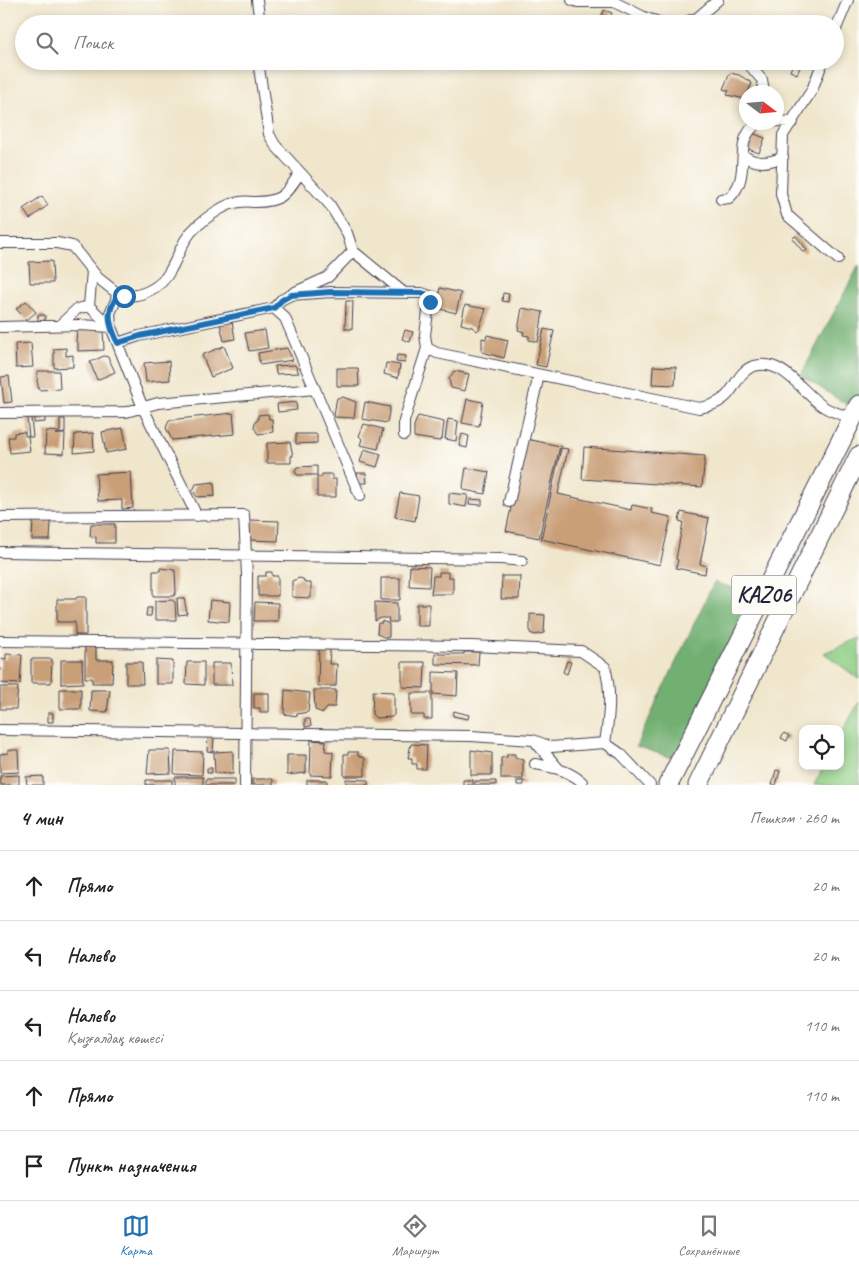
<!DOCTYPE html>
<html lang="ru">
<meta charset="utf-8">
<style>
:root{--surface:#fff;--page:#f2f2f2;--text:#222;--muted:#767676;--line:#e0e0e0;--accent:#1f6fb2}
body{margin:0;font-family:Caveat,sans-serif;background:var(--page);color:var(--text)}
.controls{position:absolute;right:15px;bottom:15px;display:grid;overflow:hidden;border-radius:10px;box-shadow:0 2px 8px #0003}
.controls button{width:45px;height:45px;display:grid;place-items:center;padding:0;border:0;border-bottom:1px solid var(--line);background:var(--surface);color:var(--text);font:25px sans-serif}
.compass{position:absolute;left:739px;top:85px;width:45px;height:45px;border-radius:50%;background:var(--surface);box-shadow:0 2px 8px #0003;rotate:106deg}
.stop{position:absolute;width:15px;height:15px;margin:-11px;border:4px solid #1f6fb2;border-radius:50%;background:#fff}
.stop.end{background:#1f6fb2;border-color:#fff;box-shadow:0 1px 5px #0008}
.list{margin:0;padding:0;list-style:none}
h2{display:flex;justify-content:space-between;align-items:center;height:65px;margin:0;padding:0 20px;font-size:21px}
h2 small{font-size:16px;font-weight:400;color:var(--muted)}
.list li{display:grid;grid-template-columns:32px 1fr auto;gap:15px;align-items:center;box-sizing:border-box;height:70px;padding:0 20px;border-top:1px solid var(--line)}
.list b{display:block;font-size:19px;white-space:nowrap}
.list p{margin:0;font-size:16px;white-space:nowrap;color:var(--muted)}
.list em{font-size:16px;font-style:normal;color:var(--muted)}
.icon{flex:none;width:28px;height:28px;fill:none;stroke:currentColor;stroke-width:2;stroke-linecap:round;stroke-linejoin:round}
.map{position:relative;flex:none;width:859px;height:785px;overflow:hidden}
.search{position:absolute;background:var(--surface);box-shadow:0 2px 8px #0003;left:15px;right:15px;top:15px;height:55px;display:flex;align-items:center;gap:12px;box-sizing:border-box;padding:0 18px;border-radius:28px;color:var(--muted);font-size:19px}
.sheet{height:415px;background:var(--surface)}
nav{display:flex;justify-content:space-around;align-items:center;box-sizing:border-box;height:70px;border-top:1px solid var(--line);background:var(--surface);font-size:14px;color:var(--muted)}
nav a{display:grid;justify-items:center;gap:2px}
nav .on{color:var(--accent)}
.map>svg:first-child{display:block}
.green{fill:#8ecd84;stroke:#587860}
.forest{fill:#72b072;stroke:#4a6956}
.building{fill:#c99f78}
.lines{fill:none;stroke-linecap:round;stroke-linejoin:round}
.street-casing{stroke:#413f51;stroke-width:12}
.highway-casing{stroke:#413f51;stroke-width:21}
.street{stroke:#fff;stroke-width:10}
.highway{stroke:#fff;stroke-width:19}
.route{stroke:#1f6fb2;stroke-width:6}
.labels{text-anchor:middle;dominant-baseline:central;stroke-width:4.5;stroke-linejoin:round;paint-order:stroke}
.shield{fill:#fdfcf7;stroke:#646373;stroke-width:1}
.shield-label{font-size:22px;font-weight:bold;fill:#22223b}
</style>
<div class="map">
<svg width="859" height="785" viewBox="0 0 859 785">
<rect width="100%" height="100%" fill="#fdfcf7"/>
<filter id="ink" filterUnits="userSpaceOnUse"><feTurbulence type="fractalNoise" baseFrequency=".02" numOctaves="2"/><feDisplacementMap in="SourceGraphic" scale="10" xChannelSelector="R" yChannelSelector="G"/><feConvolveMatrix kernelMatrix="1 2 1 2 8 2 1 2 1" color-interpolation-filters="sRGB"/></filter>
<filter id="wash" filterUnits="userSpaceOnUse"><feTurbulence type="fractalNoise" baseFrequency=".0096" numOctaves="4" result="noise"/><feDisplacementMap in="SourceGraphic" scale="20" xChannelSelector="R" yChannelSelector="G"/><feGaussianBlur stdDeviation="1.12" result="paint"/><feColorMatrix in="noise" values="0 0 0 0 0 0 0 0 0 0 0 0 0 0 0 0 0 1.4 0 .05"/><feComposite in="paint" operator="in"/></filter>
<g filter="url(#wash)">
<rect width="100%" height="100%" fill="#f0e6cc"/>
<path class="green" d="M859 638V679L824 653Z
M859 702V785H814L824 766H840V736Z"/>
<path class="forest" d="M859 265V396L853 409 801 375Z
M714 582 758 596 677 755 669 757 636 746Z"/>
<g id="blocks">
<path class="building" d="M604 10 612 13 607 24H598Z
M794 61H803L797 74 790 71Z
M730 73 739 75 752 83 745 99 727 95 729 91 723 89Z
M752 133 765 138 759 153 746 148Z
M42 196 48 205 30 219 23 209Z
M796 236 807 250 804 253 792 238Z
M52 261 53 283H30L29 262Z
M440 288 461 293 456 313 436 308Z
M503 293 509 294 508 302 502 301Z
M26 301 36 312 27 320 16 309Z
M346 301H353L352 329H345Z
M465 305 486 309 479 329 477 331 472 327 461 324Z
M522 308 543 312 538 342 529 340V336L523 335 524 332 518 330Z
M38 315H45V320L38 321Z
M232 321 235 339 224 341 220 324Z
M103 329 104 350 78 351V342H76L77 330Z
M544 329 554 331 546 367 536 365Z
M265 330 268 348 249 351 245 333Z
M405 330 413 332 410 342 402 339Z
M487 335 508 340 504 358 482 352V338L486 339Z
M31 343 33 367 16 368 15 344Z
M224 346 233 368 211 377 202 355Z
M66 348V356L73 355V367L54 368V349Z
M287 348 293 360 260 365 258 353Z
M397 355 406 356 405 363 396 362Z
M104 356 108 357 115 372 97 380 90 362Z
M169 361 170 380 146 382 144 363Z
M386 363 400 365 398 378 384 374Z
M295 365 299 373 276 374 275 366Z
M653 366 676 367 675 385 652 384Z
M337 368H358L359 386H337Z
M38 371H59L60 389 39 390 37 381Z
M454 371 469 374 465 391 451 388 449 379Z
M9 376 12 402 4 403 1 377Z
M343 397 356 402 354 418 334 417 336 402 337 398Z
M467 399 483 402 479 426 462 423Z
M296 402 297 410 278 412 277 404Z
M365 402 390 407 387 423 362 419Z
M233 413 235 434 172 440 166 428 169 420Z
M268 414 269 419H272L273 432 258 434 254 427 255 422 258 420V415Z
M418 416 444 422 442 439 439 441 414 437V426Z
M45 417V422L34 423V418Z
M27 418H31L33 437H29Z
M60 419H65V433L56 434H65L64 454 45 453 46 431 60 432Z
M448 419 458 421 456 441 445 439Z
M364 424 383 429 378 449 360 445 362 439 359 436Z
M123 428 127 449 106 453 102 432Z
M25 432V436H28L30 451 10 453 8 437H14V433Z
M93 433 94 451 74 453 75 434Z
M296 434H317V443L296 444Z
M462 434 469 436 467 448 459 446Z
M526 439 560 446 539 538 506 531Z
M290 442 293 456H291V463H267V443Z
M584 447 705 456 702 487 582 479Z
M561 448 568 449 558 494 631 510 632 505 652 509 651 513 671 517 660 565 541 539Z
M364 449 381 454 377 467 360 462Z
M317 466V475H297L295 471 297 467Z
M466 468 489 472 485 494 464 490 463 486Z
M131 472 133 508 122 509V500L98 501 96 474Z
M357 473H366L367 483H358Z
M322 474H332V479H336V497H317V477H322Z
M214 482 215 496 197 497 193 491 196 484Z
M400 493 419 496 415 521 395 517Z
M449 493 468 495 466 507 449 504Z
M470 499 482 500V505L469 504Z
M681 512 709 518 700 564 706 566 705 574 676 568 678 560 676 559 683 522 679 521Z
M250 520 279 521 278 541 249 540 245 530Z
M33 521H51L50 540H32Z
M91 524H115V543H96V537L90 536Z
M410 566 430 567 429 587 409 586Z
M160 568 175 570 176 592 174 596H153V571H160Z
M266 572H272V576H278V596H258V576H266Z
M439 572H448V577H453V594H431L433 576H439Z
M502 576H520L519 599H501Z
M299 578 303 579 305 583H311V598L292 597V581Z
M381 578H400V600H381Z
M77 597H86V635H75V622H57V599H76Z
M177 598H184L187 614 178 615Z
M172 600 175 602 176 620H155V601Z
M210 600 230 602 229 622 208 620Z
M255 602 278 603V621H254Z
M375 602 397 603V622H388L389 618H381L375 621Z
M417 604H429V626H417Z
M147 608H152L151 616H146Z
M530 614 545 615 544 633 535 635 530 633Z
M382 621 389 624V637L386 638 377 634 378 623H382Z
M85 646H96V660H113L112 683H92V678H85Z
M319 649 330 650 329 664H337L336 686H318Z
M464 652H479L478 665 435 664V654H464Z
M6 654 22 655 20 684 0 683V658L6 659Z
M31 659H52L51 683H31Z
M61 660H82L83 683 61 684Z
M156 660 173 661V684H156Z
M567 661 571 662 567 674 563 672Z
M126 662H142L143 684H126Z
M187 662H204V685L186 684Z
M402 662H425L424 688 402 687Z
M212 663H231L232 685H212Z
M433 672 458 673 457 696 433 694Z
M0 687H18L16 709H0Z
M60 689H81V709H60Z
M91 690H110L107 712 90 711Z
M285 690 310 693 308 712 297 714V716L284 714Z
M314 690H336L335 707H328L323 713 315 710Z
M373 691 394 692V715L392 717 376 718 372 714Z
M254 693H269V712H260V708H254Z
M411 693H432V719H424V715H411Z
M454 711 469 715 468 719 453 716Z
M48 713H53V722H48Z
M305 719H310L311 726 305 727Z
M784 733 789 736 787 741 781 738Z
M208 737H214L213 752 207 751Z
M311 740 326 741 325 751 333 752 332 776 310 775Z
M411 744 427 745 426 769H417V764H412V758H408Z
M8 750H18L19 772 0 773V754L8 753Z
M149 750H170L171 773 147 774Z
M471 750 492 753V775H471Z
M175 751 203 752 202 775 174 774Z
M233 751V774L215 773 214 752Z
M348 752H358V756L365 758V776H344V754H348Z
M507 754H515V758L523 760V779H501V758L507 757Z
M287 755H306V773L287 775Z
M207 768H212V773H207Z
M776 770 780 771 776 785H772Z
M19 775V785H1L0 776Z
M43 776V785H27L26 777Z
M175 777H203V785H175Z
M206 779H235V785H206Z
M252 779H273V785H252Z
M346 779 368 780V785H346Z
M146 780H172V785H146Z
M307 780H327V785H307Z
M463 780H473V785H463Z
M475 781H496V785H475Z
M517 781H524V785H517Z"/>
</g>
</g>
<g filter="url(#ink)">
<use href="#blocks" fill-opacity="0" stroke="#413f51" stroke-width="1"/>
<g class="lines">
<g class="street-casing">
<path id="street" d="M257 0 260 24
M572 0 578 2H614L646 18 666 24
M686 22 697 18 718 0
M671 24H691
M835 31 848 0
M258 61 269 134 275 145 330 205 347 233 353 251 328 277 293 293
M746 61 762 80 764 92
M823 61 812 90 783 135 781 194 787 215 838 259
M776 121 793 122
M743 155C756 165 769 163 783 157
M721 199 729 198C755 174 729 142 759 122
M0 243H57L72 246 98 278 117 293 116 300 110 313 111 327 143 408 197 516
M353 251 403 292
M92 271 89 306 111 327
M117 293C137 301 162 288 171 269 180 253 183 238 197 226 207 217 226 203 240 202 245 201 250 202 255 202 282 202 286 194 300 173
M274 308 281 300 291 295 331 292 422 293 430 296 425 335 427 348 437 353 699 408C740 402 730 374 754 366 783 357 803 394 824 407 832 412 843 415 852 418
M60 325 77 309 89 306
M0 327 81 325 111 327
M118 343 139 336 274 308 285 318 360 496
M0 413 126 412 158 403 315 389
M404 435V421L427 348
M509 502 539 375
M0 517 244 515 247 575 245 785
M0 552 501 559 522 561
M0 641 471 646 581 651 605 667C612 693 609 717 605 743
M0 730 471 736 533 740 551 747 605 743 621 754 650 785
M537 744 558 768
M535 764C553 767 568 770 582 782"/>
</g>
<g class="highway-casing">
<path id="highway" d="M668 785 859 405
M698 785 859 456"/>
</g>
<use href="#street" class="street"/>
<use href="#highway" class="highway"/>
</g>
</g>
<g class="lines" filter="url(#ink)">
<path class="route" d="M124 296 117 293C117 300 111 304 110 312 108 322 113 333 118 343L140 336 274 308 282 300 291 295 331 292 422 293 430 296V302"/>
</g>
<g class="labels">
<rect class="shield" x="731.5" y="575.5" width="65" height="39" rx="4"/>
<g class="shield-label">
<text x="764" y="595">KАZ06</text>
</g>
</g>
</svg>
<div class="controls">
<button><svg class="icon" aria-label="locate" viewBox="0 0 24 24"><circle cx="12" cy="12" r="6"/><path d="M12 2v4M12 18v4M2 12h4M18 12h4"/></svg></button>
</div>
<svg class="compass" viewBox="-18 -18 36 36"><path d="M0-13l5 13h-10z" fill="#e53935"/><path d="M0 13l5-13h-10z" fill="#767676"/></svg>
<div class="stop" style="left:124px;top:296px"></div>
<div class="stop end" style="left:430px;top:302px"></div>
<div class="search"><svg class="icon" aria-label="search" viewBox="0 0 24 24"><circle cx="10" cy="10" r="6"/><path d="M15 15l6 6"/></svg>Поиск</div>
</div>
<section class="sheet">
<h2>4 мин<small>Пешком · 260 m</small></h2>
<ul class="list">
<li><svg class="icon" aria-label="ahead" viewBox="0 0 24 24"><path d="M12 20V5M6 11l6-6 6 6"/></svg><div><b>Прямо</b></div><em>20 m</em></li>
<li><svg class="icon" aria-label="left" viewBox="0 0 24 24"><path d="M17 20v-9H6M10 6l-5 5 5 5"/></svg><div><b>Налево</b></div><em>20 m</em></li>
<li><svg class="icon" aria-label="left" viewBox="0 0 24 24"><path d="M17 20v-9H6M10 6l-5 5 5 5"/></svg><div><b>Налево</b><p>Қызғалдақ көшесі</p></div><em>110 m</em></li>
<li><svg class="icon" aria-label="ahead" viewBox="0 0 24 24"><path d="M12 20V5M6 11l6-6 6 6"/></svg><div><b>Прямо</b></div><em>110 m</em></li>
<li><svg class="icon" aria-label="arrive" viewBox="0 0 24 24"><path d="M6 21V4h12l-3 4 3 4H6"/></svg><div><b>Пункт назначения</b></div></li>
</ul>
</section>
<nav>
<a class="on"><svg class="icon" aria-label="map" viewBox="0 0 24 24"><path d="M3 6l6-2 6 2 6-2v14l-6 2-6-2-6 2zM9 4v14M15 6v14"/></svg>Карта</a>
<a><svg class="icon" aria-label="directions" viewBox="0 0 24 24"><path d="M12 3l9 9-9 9-9-9zM9 14v-3h6M13 9l2 2-2 2"/></svg>Маршрут</a>
<a><svg class="icon" aria-label="saved" viewBox="0 0 24 24"><path d="M7 4h10v16l-5-4-5 4z"/></svg>Сохранённые</a>
</nav>
